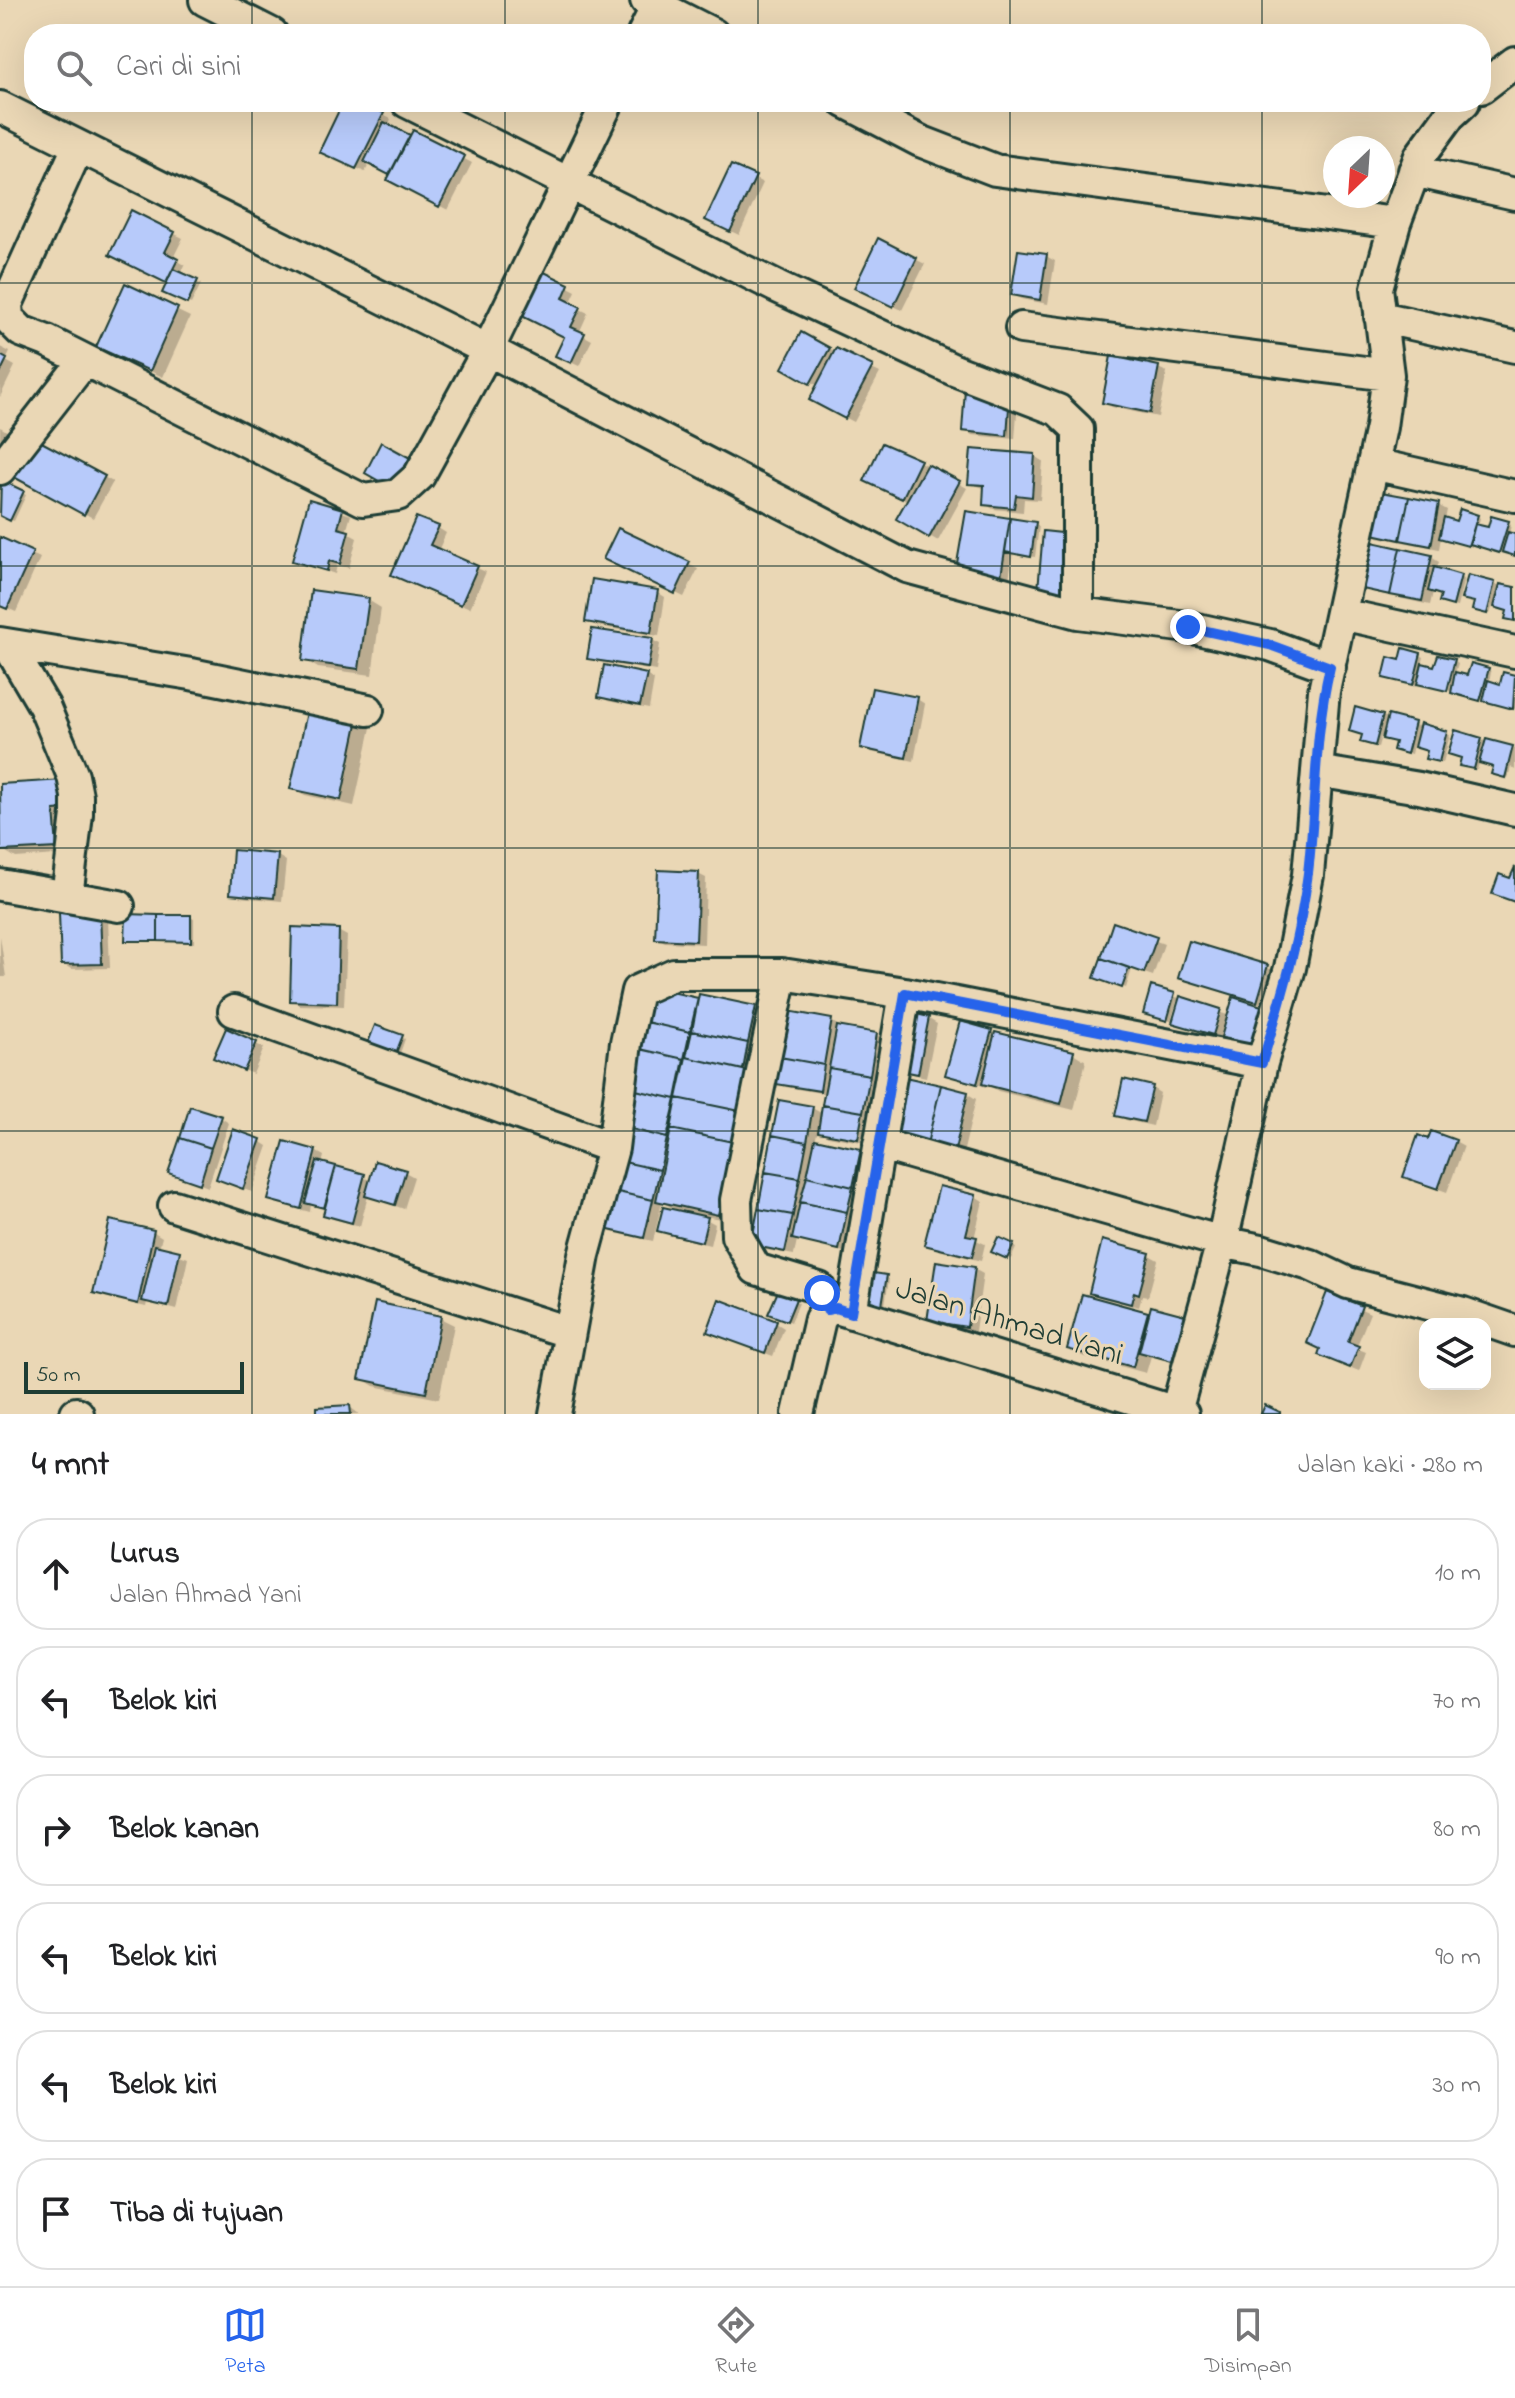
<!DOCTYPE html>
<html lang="id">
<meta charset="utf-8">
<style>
:root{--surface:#fff;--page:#f2f2f2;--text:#202124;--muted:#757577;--line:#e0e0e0;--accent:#2563eb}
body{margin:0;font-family:"Indie Flower",sans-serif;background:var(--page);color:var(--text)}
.controls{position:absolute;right:24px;bottom:24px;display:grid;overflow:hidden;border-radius:16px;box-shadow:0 8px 32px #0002}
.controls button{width:72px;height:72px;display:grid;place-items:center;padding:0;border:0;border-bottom:2px solid var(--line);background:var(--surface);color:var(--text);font:40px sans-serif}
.compass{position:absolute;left:1323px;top:136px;width:72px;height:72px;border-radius:50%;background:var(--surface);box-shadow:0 8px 32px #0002;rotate:205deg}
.scale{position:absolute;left:24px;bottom:20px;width:220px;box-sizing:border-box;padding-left:8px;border:4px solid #1f3d34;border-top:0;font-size:22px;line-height:28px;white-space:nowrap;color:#1f3d34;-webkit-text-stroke:6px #ead7b5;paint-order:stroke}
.stop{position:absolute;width:24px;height:24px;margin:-18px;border:6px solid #2563eb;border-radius:50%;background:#fff}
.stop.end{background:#2563eb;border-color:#fff;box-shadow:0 2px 8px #0008}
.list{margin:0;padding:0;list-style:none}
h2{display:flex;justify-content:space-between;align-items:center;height:104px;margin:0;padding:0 32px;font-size:34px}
h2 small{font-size:26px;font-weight:400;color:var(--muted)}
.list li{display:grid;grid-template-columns:52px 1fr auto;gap:24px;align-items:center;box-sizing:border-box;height:112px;margin:0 16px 16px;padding:0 16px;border:2px solid var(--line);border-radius:32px}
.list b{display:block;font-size:30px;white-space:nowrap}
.list p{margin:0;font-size:26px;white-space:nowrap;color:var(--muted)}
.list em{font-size:26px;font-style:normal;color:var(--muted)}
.icon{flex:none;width:44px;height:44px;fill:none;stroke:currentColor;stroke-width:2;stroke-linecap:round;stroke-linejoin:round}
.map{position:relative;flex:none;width:1515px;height:1414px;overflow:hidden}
.search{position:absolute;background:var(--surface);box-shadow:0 8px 32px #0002;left:24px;right:24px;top:24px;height:88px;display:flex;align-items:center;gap:20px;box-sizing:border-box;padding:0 28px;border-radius:32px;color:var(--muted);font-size:30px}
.sheet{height:872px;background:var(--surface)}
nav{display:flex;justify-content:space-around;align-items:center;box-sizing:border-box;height:112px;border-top:2px solid var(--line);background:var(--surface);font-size:22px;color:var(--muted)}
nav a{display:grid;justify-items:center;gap:4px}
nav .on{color:var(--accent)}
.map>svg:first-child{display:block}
.shadow{fill:#0003}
.building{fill:#b7cafa;stroke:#1f3d34;stroke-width:2}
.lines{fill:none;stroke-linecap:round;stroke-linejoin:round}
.minor-casing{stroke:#1f3d34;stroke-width:36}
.minor{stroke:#ead7b5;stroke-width:30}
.route{stroke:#2563eb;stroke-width:10}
.grid{fill:none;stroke:#1f3d34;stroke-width:2;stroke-opacity:0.55}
.labels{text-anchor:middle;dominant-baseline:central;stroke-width:6;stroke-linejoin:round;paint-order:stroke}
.street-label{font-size:32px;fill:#1f3d34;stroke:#ead7b5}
</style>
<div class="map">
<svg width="1515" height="1414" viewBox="0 0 1515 1414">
<rect width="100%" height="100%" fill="#ead7b5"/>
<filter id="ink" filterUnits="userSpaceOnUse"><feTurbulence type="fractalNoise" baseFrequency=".0125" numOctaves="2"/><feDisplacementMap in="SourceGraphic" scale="16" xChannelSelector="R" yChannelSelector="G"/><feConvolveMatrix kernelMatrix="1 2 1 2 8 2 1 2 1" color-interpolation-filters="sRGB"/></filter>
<g filter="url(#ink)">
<path class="shadow" d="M346 102H357L391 119 388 126 411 137 413 132 472 163 448 210 398 184 392 174 370 163 365 172 330 156Z
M732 167 763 183 739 235 716 224Z
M132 213 183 238 173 258 185 265 181 274 201 284 191 304 165 292 169 283 120 259Z
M879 241 925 264 902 310 864 292Z
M1046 256 1055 261 1048 304 1021 299 1013 294Z
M539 272 576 291 570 304 588 313 579 333 592 340 579 366 566 360 567 337Z
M126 286 190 317 163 377 112 354Z
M802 335 880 373 854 422 812 400 819 386 784 367Z
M0 347 10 352 6 361 15 366 0 397Z
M1158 368 1167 372 1158 417 1112 407 1104 402Z
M1018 400 1015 439 972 435 964 430Z
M0 427 10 433 0 449Z
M34 440 113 482 93 518 15 476Z
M1035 456 1043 461 1040 500 1024 499 1023 512 993 509 985 504 986 489 970 483Z
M920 462 967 488 938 541 899 518 908 501 875 485Z
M2 483 26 495 14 521 0 515Z
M310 501 351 515 346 532 357 538 349 568 337 565 335 574 295 560Z
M1438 505 1447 510 1445 520 1458 523 1477 516 1480 518 1478 527 1489 530 1508 523 1511 525 1509 534 1515 536V555L1472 544V547L1441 537 1439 549 1378 537 1370 532Z
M967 513 1039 526 1035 557 1013 553 1009 579 967 573Z
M438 528 446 533 438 551 486 572 470 608 402 579Z
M619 531 698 569 684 597 614 563Z
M0 539 40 558 16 612 0 605Z
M1431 557 1439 562 1437 570 1464 579 1457 607 1445 604 1443 595 1433 592 1430 605 1368 591 1360 587Z
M1494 584 1515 589V621L1509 611 1493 605 1490 614 1478 611Z
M657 592 665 597 659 636 596 626 588 621Z
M368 600 381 608 372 675 318 668 305 660Z
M652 640 660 644 656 671 598 662 589 658Z
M1420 655 1424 657 1422 665 1436 669 1439 657 1455 661 1458 663 1455 674 1469 678 1488 670 1491 672 1489 683 1501 686 1504 674 1515 677V709L1418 682 1417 686 1388 679 1401 663Z
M646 675 654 680 649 709 608 701 600 696Z
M917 699 925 704 914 761 871 752 862 747Z
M310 705 372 723 354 806 305 795 292 788Z
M1382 716 1450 735 1443 763 1431 760 1429 751 1413 745 1411 754 1398 751 1397 742 1381 736 1378 747 1366 743Z
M1481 740 1515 749V770L1511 767 1508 778 1497 775 1495 767 1480 761 1477 770 1465 767Z
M64 782 69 854 16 858 3 850 0 786Z
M235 852 278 856 286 861 282 901 240 897 232 892Z
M698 874 706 878 704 944 665 942 657 938Z
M61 915 108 918 110 968 71 969 63 964Z
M190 917 194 919V943L127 940Z
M1115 925 1164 944 1153 976 1132 969 1126 988 1097 977Z
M338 931 347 936 344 1006 300 1005 292 1000Z
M0 936 6 977H0Z
M1267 967 1275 972 1265 1005 1240 997 1223 1038 1175 1022 1180 1002 1177 1001 1171 1021 1149 1015 1153 989 1230 1016 1236 996 1180 977Z
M655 991 700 1001 755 1008 764 1013 731 1221 699 1215 715 1224 710 1245 668 1235 659 1230 678 1211 662 1202 653 1241 611 1232 603 1227Z
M906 1014 929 1019 937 1024 926 1077 904 1072Z
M831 1021 839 1026V1028L876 1035 885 1040 867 1143 828 1136 818 1130 815 1141 860 1151 868 1156 847 1253 797 1240 794 1255 761 1249 753 1244 812 1108 823 1114 827 1094 786 1087 778 1083Z
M991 1032 1073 1053 1086 1061 1074 1110 998 1091 986 1084V1087L947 1074Z
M402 1037 405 1039 398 1059 372 1049Z
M256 1044 264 1048 253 1074 224 1061Z
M907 1079 968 1094 976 1099 963 1154 902 1139Z
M1152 1088 1160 1093 1153 1126 1126 1120 1117 1115Z
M221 1118 229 1123 208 1187 170 1172Z
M260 1141 268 1146 252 1192 226 1183Z
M1455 1141 1464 1146 1447 1192 1414 1180 1430 1142Z
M315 1151 324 1156 322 1164 371 1180 405 1172 414 1177 404 1209 368 1196 360 1226 333 1219 325 1214 327 1208 311 1204 310 1212 279 1204 271 1199Z
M975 1196 983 1201 974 1239 985 1244 981 1261 935 1249 926 1244Z
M111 1223 154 1232 162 1237 159 1248 188 1258 177 1310 147 1302 146 1307 104 1297 95 1292Z
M999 1239 1016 1248 1011 1259 993 1251Z
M1149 1255 1158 1260 1148 1297 1142 1296 1139 1307 1099 1297 1091 1292Z
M974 1269 983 1274 975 1331 938 1325 930 1320Z
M886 1277 889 1279 884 1311 863 1306Z
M779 1294 799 1303 791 1322 774 1315Z
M1328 1294 1370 1313 1356 1348 1366 1352 1359 1371 1328 1359Z
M1083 1296 1150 1316 1184 1317 1192 1321 1180 1364 1151 1356 1146 1373 1082 1356 1069 1348Z
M440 1318 454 1325 439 1399 374 1386 361 1378Z
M776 1323 784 1328 773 1356 717 1335Z
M350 1407 359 1414H319Z"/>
<path class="building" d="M343 102H362L384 113 356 169 319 152Z
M384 122 410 135 389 175 364 162Z
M413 130 465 156 439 207 387 180Z
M731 165 756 176 730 232 705 220Z
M131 210 175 232 165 252 178 259 166 283 109 255Z
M878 238 917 258 893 307 854 288Z
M1018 250 1047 254 1040 300 1011 295Z
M173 269 198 280 187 304 162 293Z
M538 269 569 284 563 298 581 307 571 327 585 333 571 363 555 356 564 337 510 310Z
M125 283 178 308 150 371 96 347Z
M801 332 830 348 810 384 782 368Z
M836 348 873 366 845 419 809 400Z
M0 355 7 359 0 373Z
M1111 356 1159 366 1150 413 1102 403Z
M965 389 1010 393 1007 436 962 431Z
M34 438 105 476 84 515 12 476Z
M381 442 412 459 395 490 365 473Z
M882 443 921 460 902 499 864 481Z
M971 449 1035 454 1032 497 1016 495 1014 508 983 505 984 485 968 484Z
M927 464 960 481 929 538 896 519Z
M1 480 24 491 10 521 0 516Z
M1376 491 1409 497 1400 540 1368 533Z
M1409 497 1439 503 1431 546 1400 540Z
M309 499 343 509 338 528 349 531 340 564 329 561 327 571 292 561Z
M1460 509 1478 515 1468 546 1439 538 1444 517 1456 521Z
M966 511 1010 518 1001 576 956 569Z
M1491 516 1509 521 1499 553 1470 544 1475 524 1488 527Z
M416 517 439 526 430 545 478 566 461 605 391 575Z
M1010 518 1036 522 1031 557 1005 552Z
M618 528 690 562 675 594 603 559Z
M1043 531 1071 534 1066 592 1038 590Z
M1508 532 1515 534V556L1502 552Z
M0 537 33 552 7 609 0 606Z
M1368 541 1400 548 1390 595 1358 588Z
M1400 548 1432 555 1422 601 1390 595Z
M1434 567 1461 575 1453 606 1439 602 1441 595 1428 591Z
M1468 575 1495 582 1487 614 1472 610 1474 602 1461 599Z
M592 579 658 590 651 633 585 622Z
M1500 584 1515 587V621L1505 619 1507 611 1494 607Z
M311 590 369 598 359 669 302 661Z
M592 629 653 638 648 668 587 659Z
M1403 648 1421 653 1413 685 1383 678 1388 657 1400 660Z
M1438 655 1455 659 1447 691 1417 684 1422 663 1434 666Z
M1471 663 1489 668 1480 701 1451 693 1455 672 1467 675Z
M604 665 647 674 640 706 598 697Z
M1503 672 1515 675 1513 709 1483 701 1488 680 1500 684Z
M872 688 918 697 906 758 860 748Z
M309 703 359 714 341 800 290 789Z
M1355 707 1383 715 1375 746 1360 742 1362 735 1349 731Z
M1388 715 1415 722 1407 754 1393 750 1395 742 1382 739Z
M1420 723 1447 731 1439 762 1425 759 1427 751 1414 747Z
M1455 730 1482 738 1474 769 1459 766 1461 758 1448 754Z
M1486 739 1513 746 1505 778 1491 774 1493 767 1479 763Z
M64 780 66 809 54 810 57 848 1 851 0 784Z
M233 850 278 854 274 898 230 894Z
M1515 867V902L1492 894 1499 874 1510 878Z
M658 870 699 872 696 941 655 939Z
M100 912 102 964 61 965 59 913Z
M126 914 158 915V941H125Z
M158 915H191V942L158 941Z
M1113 922 1157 937 1144 973 1101 958Z
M292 927 339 929 337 1003 290 1001Z
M1189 941 1268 965 1257 1002 1178 978Z
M1101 958 1129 968 1122 988 1094 978Z
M1151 986 1175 993 1167 1021 1143 1014Z
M654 988 698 998 690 1032 646 1022Z
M699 994 756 1006 748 1043 692 1031Z
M1180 996 1221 1009 1213 1035 1172 1023Z
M1233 997 1268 1008 1254 1055 1219 1044Z
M788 1011 832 1019 824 1065 780 1057Z
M904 1011 929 1017 918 1074 893 1069Z
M960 1021 992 1030 977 1084 945 1075Z
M646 1022 690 1032 684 1059 640 1049Z
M375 1025 403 1035 394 1058 366 1048Z
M837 1026 877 1033 870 1075 829 1068Z
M226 1028 257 1042 244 1071 213 1058Z
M692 1031 748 1043 743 1070 686 1057Z
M995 1032 1074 1051 1061 1104 982 1084Z
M640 1049 684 1059 676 1099 631 1089Z
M686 1057 748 1071 740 1111 677 1098Z
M780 1057 824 1065 820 1091 776 1084Z
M829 1068 870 1075 863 1112 822 1105Z
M905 1077 941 1085 927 1144 891 1135Z
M1123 1079 1153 1086 1144 1122 1115 1116Z
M941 1085 968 1092 955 1150 927 1144Z
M631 1089 676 1099 667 1138 623 1127Z
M677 1098 740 1111 733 1142 671 1129Z
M779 1100 813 1106 807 1142 772 1135Z
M822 1105 863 1112 858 1139 818 1132Z
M190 1106 222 1116 211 1148 180 1138Z
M623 1127 667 1138 660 1170 615 1160Z
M233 1129 261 1139 243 1189 216 1179Z
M671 1129 733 1142 718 1215 656 1201Z
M1431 1131 1456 1140 1438 1189 1403 1177 1418 1135 1428 1139Z
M772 1135 807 1142 800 1178 765 1172Z
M180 1138 211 1148 200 1184 168 1173Z
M815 1139 861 1149 853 1187 807 1176Z
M284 1141 316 1150 301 1209 268 1200Z
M615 1160 660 1170 653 1200 609 1190Z
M317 1161 336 1166 324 1208 305 1203Z
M375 1161 406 1170 395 1205 365 1196Z
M336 1166 365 1174 352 1223 323 1215Z
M765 1172 800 1178 793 1215 758 1209Z
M807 1176 853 1187 847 1212 800 1202Z
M939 1186 976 1195 966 1235 977 1237 972 1257 924 1245Z
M609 1190 653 1200 644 1238 600 1228Z
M800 1202 847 1212 839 1250 792 1239Z
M663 1207 708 1217 702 1242 657 1231Z
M758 1209 793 1215 785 1252 751 1245Z
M110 1220 154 1230 138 1304 93 1293Z
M998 1237 1014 1244 1007 1259 991 1252Z
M1102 1240 1150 1253 1139 1294 1134 1292 1131 1304 1089 1293Z
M155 1245 180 1251 168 1307 142 1301Z
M936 1261 975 1267 967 1327 927 1321Z
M867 1272 887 1275 881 1311 861 1307Z
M778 1291 796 1299 787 1321 768 1314Z
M1327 1292 1362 1306 1348 1342 1359 1346 1350 1368 1318 1355 1320 1349 1307 1343Z
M1082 1294 1148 1312 1133 1367 1067 1349Z
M719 1299 777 1321 765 1353 707 1332Z
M375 1302 441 1316 426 1393 359 1379Z
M1151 1306 1185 1315 1172 1361 1139 1352Z
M350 1405 351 1414H317V1407Z
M1265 1405 1280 1412V1414H1261Z"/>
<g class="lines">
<g class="minor-casing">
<path id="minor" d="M205 0 272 34
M646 0 713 34
M643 34 657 6
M1481 88 1515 62
M407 102 777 287 954 370 1058 410 1078 429V613
M845 102 920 141 995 170 1395 223
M0 107 488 350 907 567 1078 613 1188 627 1270 645 1330 667
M78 147 7 304 8 318 21 331 47 341 363 500 398 495 419 476 488 350 608 102
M1414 171 1515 194
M1380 317 1515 347
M1021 328 1388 375
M1373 464 1515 496
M0 469 85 360
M1341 614 1515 652
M0 643 191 674 368 710
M8 645 44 706 73 776 77 796V814L67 897
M1317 771 1419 788 1515 810
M0 885 119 906
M782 974 736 1200 737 1236 756 1269 819 1288 826 1300 827 1310
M905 993 1262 1063
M234 1011 613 1148
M879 1144 1222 1242 1261 1250 1310 1265 1348 1283 1463 1313 1515 1331
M174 1206 568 1332
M1176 1412 1222 1242 1262 1063 1290 968 1308 875 1324 691 1381 427 1388 375 1377 288 1395 223 1420 156 1450 115 1464 102
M76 1413 78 1414
M555 1414 584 1255 613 1148 626 1043 637 991 674 974H782L905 993 851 1313
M798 1414 820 1319 827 1310 836 1308 1183 1414"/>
</g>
<use href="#minor" class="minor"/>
</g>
</g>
<g class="lines" filter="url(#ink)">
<path class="route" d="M822 1293 827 1310 836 1308 851 1313 905 993 1262 1063C1281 1000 1300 938 1308 873 1316 805 1314 734 1330 667L1270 645 1188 627"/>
</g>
<path class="grid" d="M252 0V34M505 0V34M758 0V34M1010 0V34M1262 0V34M252 102V1414M505 102V1414M758 102V1414M1010 102V1414M1262 102V1414M0 283H1515M0 566H1515M0 848H1515M0 1131H1515"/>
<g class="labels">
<g class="street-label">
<text transform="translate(1009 1323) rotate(17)">Jalan Ahmad Yani</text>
</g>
</g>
</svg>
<div class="controls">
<button><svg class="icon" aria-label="layers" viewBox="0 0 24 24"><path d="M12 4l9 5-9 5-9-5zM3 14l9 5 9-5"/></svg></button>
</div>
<svg class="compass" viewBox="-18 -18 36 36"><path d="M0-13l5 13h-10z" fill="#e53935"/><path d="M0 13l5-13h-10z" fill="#757577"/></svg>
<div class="scale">50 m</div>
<div class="stop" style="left:822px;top:1293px"></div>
<div class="stop end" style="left:1188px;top:627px"></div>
<div class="search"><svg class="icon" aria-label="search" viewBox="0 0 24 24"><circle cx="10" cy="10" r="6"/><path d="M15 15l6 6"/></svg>Cari di sini</div>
</div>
<section class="sheet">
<h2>4 mnt<small>Jalan kaki · 280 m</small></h2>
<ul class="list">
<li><svg class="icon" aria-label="ahead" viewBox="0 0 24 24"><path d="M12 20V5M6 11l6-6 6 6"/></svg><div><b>Lurus</b><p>Jalan Ahmad Yani</p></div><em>10 m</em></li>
<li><svg class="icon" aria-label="left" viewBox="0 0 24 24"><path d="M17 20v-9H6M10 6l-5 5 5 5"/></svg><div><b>Belok kiri</b></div><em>70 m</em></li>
<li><svg class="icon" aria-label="right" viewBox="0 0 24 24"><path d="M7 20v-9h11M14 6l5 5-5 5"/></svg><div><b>Belok kanan</b></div><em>80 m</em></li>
<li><svg class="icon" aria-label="left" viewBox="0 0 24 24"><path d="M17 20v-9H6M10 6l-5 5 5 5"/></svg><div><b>Belok kiri</b></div><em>90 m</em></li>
<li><svg class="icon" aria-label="left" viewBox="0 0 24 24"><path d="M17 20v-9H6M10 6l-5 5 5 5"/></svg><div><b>Belok kiri</b></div><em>30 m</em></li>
<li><svg class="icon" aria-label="arrive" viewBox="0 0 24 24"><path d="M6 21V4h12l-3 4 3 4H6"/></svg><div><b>Tiba di tujuan</b></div></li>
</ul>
</section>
<nav>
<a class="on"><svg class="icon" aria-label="map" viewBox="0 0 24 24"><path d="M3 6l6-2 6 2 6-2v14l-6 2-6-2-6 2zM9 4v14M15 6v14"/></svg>Peta</a>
<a><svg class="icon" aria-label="directions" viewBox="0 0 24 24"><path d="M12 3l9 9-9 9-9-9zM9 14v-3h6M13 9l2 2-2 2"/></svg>Rute</a>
<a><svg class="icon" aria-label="saved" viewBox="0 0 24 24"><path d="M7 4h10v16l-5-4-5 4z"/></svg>Disimpan</a>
</nav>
